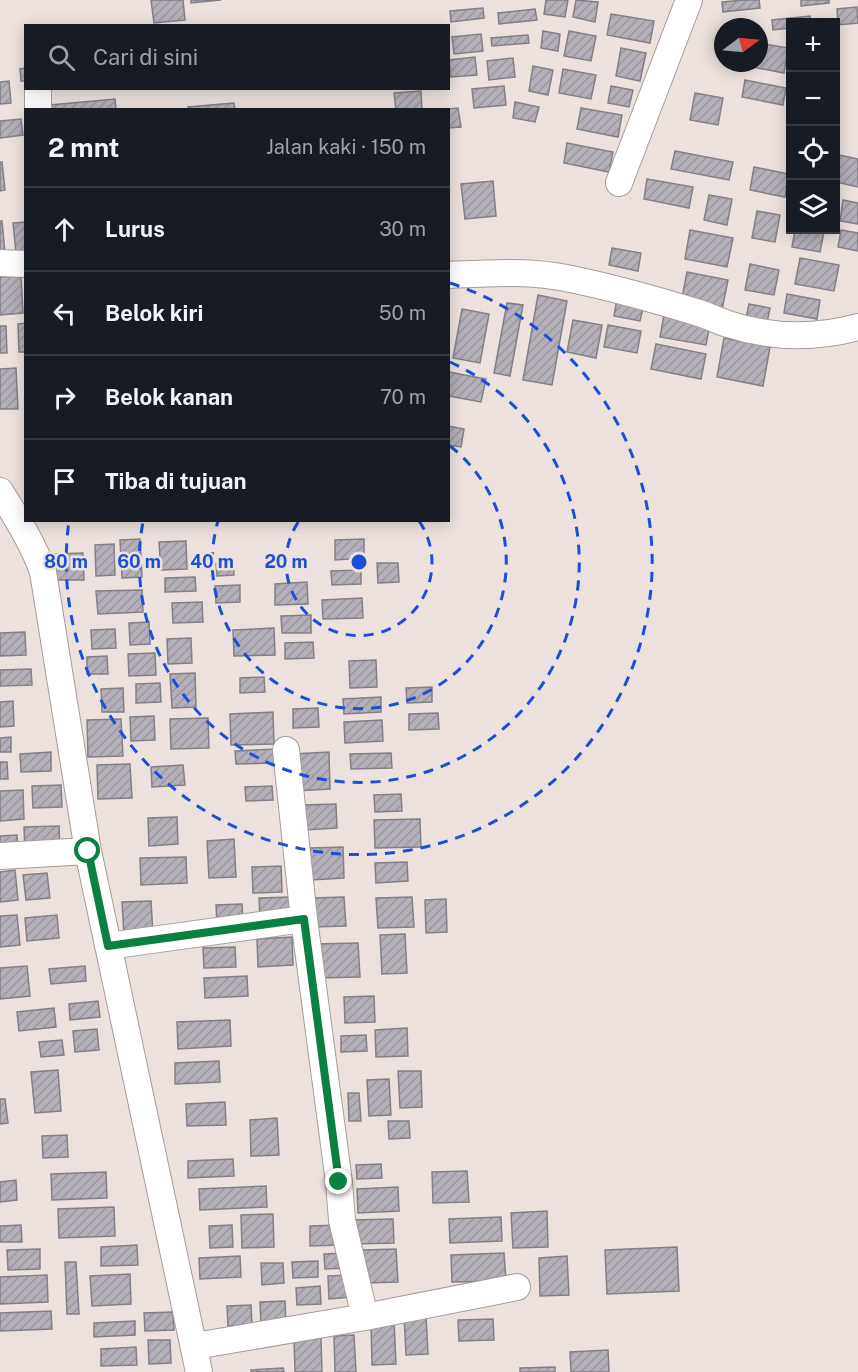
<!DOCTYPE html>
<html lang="id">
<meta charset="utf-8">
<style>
:root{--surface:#171b24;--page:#242831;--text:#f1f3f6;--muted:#9ea1a6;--line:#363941}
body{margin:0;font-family:"Public Sans",sans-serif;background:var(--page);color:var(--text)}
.controls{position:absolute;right:18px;top:18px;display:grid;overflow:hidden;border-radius:0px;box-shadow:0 3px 15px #0003}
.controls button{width:54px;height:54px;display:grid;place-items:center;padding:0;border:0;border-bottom:2px solid var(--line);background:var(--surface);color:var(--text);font:30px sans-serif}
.compass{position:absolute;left:714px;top:18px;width:54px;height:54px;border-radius:50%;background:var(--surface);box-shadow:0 3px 15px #0003;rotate:74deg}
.stop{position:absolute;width:18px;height:18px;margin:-14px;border:4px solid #0b8043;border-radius:50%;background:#fff}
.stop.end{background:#0b8043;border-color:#fff;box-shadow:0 2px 6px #0008}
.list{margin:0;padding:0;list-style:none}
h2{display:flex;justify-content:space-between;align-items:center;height:78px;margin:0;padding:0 24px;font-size:26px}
h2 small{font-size:20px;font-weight:400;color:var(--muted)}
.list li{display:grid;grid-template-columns:39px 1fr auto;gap:18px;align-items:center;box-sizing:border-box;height:84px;padding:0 24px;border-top:2px solid var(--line)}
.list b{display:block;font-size:22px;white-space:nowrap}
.list em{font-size:20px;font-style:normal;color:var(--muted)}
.icon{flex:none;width:33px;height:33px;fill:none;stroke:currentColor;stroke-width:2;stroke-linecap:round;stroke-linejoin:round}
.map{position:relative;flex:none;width:858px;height:1372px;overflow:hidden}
.search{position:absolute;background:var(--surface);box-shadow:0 3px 15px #0003;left:24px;top:24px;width:426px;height:66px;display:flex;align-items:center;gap:15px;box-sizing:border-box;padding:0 21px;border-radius:0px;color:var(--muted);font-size:22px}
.panel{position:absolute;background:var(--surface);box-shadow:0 3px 15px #0003;left:24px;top:108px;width:426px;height:414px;border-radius:0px}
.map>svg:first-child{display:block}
.building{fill:url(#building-hatch);stroke:#837f87;stroke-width:1.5}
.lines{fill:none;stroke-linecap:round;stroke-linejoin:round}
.minor-casing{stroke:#a79c98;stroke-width:28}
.minor{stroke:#fff;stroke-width:26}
.route{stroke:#0b8043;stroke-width:8}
.ring{fill:none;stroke:#1d4ed8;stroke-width:3;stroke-dasharray:10 8}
.centre{fill:#1d4ed8;stroke:#ece1dd;stroke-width:3}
.ring-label{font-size:18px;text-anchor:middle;font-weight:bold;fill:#1d4ed8;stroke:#ece1dd;stroke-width:5;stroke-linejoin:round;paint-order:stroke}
</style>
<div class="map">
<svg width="858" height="1372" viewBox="0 0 858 1372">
<defs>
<pattern id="building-hatch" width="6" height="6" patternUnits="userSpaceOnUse" patternTransform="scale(1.5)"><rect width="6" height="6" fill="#b4afb8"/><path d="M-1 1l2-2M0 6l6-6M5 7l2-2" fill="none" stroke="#9a969e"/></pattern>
</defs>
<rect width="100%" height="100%" fill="#ece1dd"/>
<path class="building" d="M151 0H183L185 20 154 23Z
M191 0H221L191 3Z
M546 0H568L565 17 544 14Z
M576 0 598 2 595 22 573 17Z
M744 0H759L760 8 723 12 722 2Z
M801 0H829V3L801 6Z
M857 7 858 23 838 25 837 9Z
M483 8 484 18 451 22 450 11Z
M535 9 537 20 499 24 498 13Z
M611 14 654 21 650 43 607 35Z
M810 16V22H790V28L773 30 772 20Z
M543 31 560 34 558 51 541 48Z
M569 31 596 36 591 61 564 56Z
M481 34 483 51 454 54 452 37Z
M528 35 529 43 492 46 491 38Z
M759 43 788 48 784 73 747 66 748 63H759Z
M621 48 646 53 640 81 616 76Z
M475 57 477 75 451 77 449 60Z
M513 58 515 77 489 80 487 61Z
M533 66 553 70 548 95 529 91Z
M26 68V81H21L20 69Z
M563 69 596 75 591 99 559 93Z
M745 80 786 88 783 105 742 97Z
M9 81 11 103 0 104V82Z
M504 86 506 105 474 108 472 89Z
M611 86 633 90 629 107 608 103Z
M421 91 422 110H396L394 93Z
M695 93 723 98 718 125 690 120Z
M115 99 116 110H50V105Z
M515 102 539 107 535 122 513 118Z
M234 103 235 110H188V107Z
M458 108 461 127 448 128V110H439Z
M581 108 622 115 618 137 577 129Z
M21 119 23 135 0 138V121Z
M567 143 613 152 609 172 564 163Z
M675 151 733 162 729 180 671 169Z
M839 155 858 159V187L836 182Z
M0 162H2L5 190 0 191Z
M754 167 789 174 785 197 750 190Z
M647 179 693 187 689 208 644 199Z
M493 181 496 216 465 219 461 184Z
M709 195 732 199 727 225 704 220Z
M843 200 858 203V224L840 221Z
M757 211 780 215 775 242 752 238Z
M0 221H2L5 253 0 254Z
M26 222V252L16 253 13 223Z
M690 230 733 238 727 267 685 259Z
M795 230 824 232 820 252 792 247Z
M841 230 858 233V251L838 247Z
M612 248 641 253 638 271 609 265Z
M800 258 839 265 834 291 795 284Z
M750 264 779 270 774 295 745 290Z
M687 272 728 280 722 310 681 303Z
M21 276 23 313 0 315V277Z
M787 294 820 300 817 319 784 313Z
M538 295 567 301 552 385 523 380Z
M617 299 644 304 640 321 614 316Z
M507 303 523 305 510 376 494 373Z
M749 304 770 308 766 328 745 324Z
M462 309 489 314 480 363 453 358Z
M664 315 710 324 706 345 660 337Z
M573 320 602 325 596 358 567 352Z
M26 323V352H19L18 324Z
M608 325 641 331 637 353 604 347Z
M0 326H6L7 353H0Z
M724 338 770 347 763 386 717 377Z
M656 344 706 354 701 379 651 369Z
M16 368 18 409H0V369Z
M449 372 486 379 481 402 448 396Z
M448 426 464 429 461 447 448 445Z
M140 539 142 577 122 578 120 540Z
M364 539V558L335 560V540Z
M186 541 187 569 161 570 159 542Z
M114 544 115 575 96 576 95 545Z
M83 553 84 580H56L55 554Z
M233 563 234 575 217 576 216 564Z
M377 563H398L399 582 378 583Z
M361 570V584L332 585 331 571Z
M195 577 196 591 165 592V578Z
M307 582 308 604 275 605V584Z
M240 585V602L216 603 215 586Z
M142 590 143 612 98 614 96 591Z
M362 598 363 618 323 619 322 600Z
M202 602 203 622 173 623 172 603Z
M311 615V633H282L281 616Z
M149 622 150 644 130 645 129 623Z
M274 628 275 655 234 656 233 630Z
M115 629 116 648 92 649 91 630Z
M25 632 26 655 0 656V633Z
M191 638 192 663 168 664 167 639Z
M313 642 314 658 285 659V643Z
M155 653 156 675 129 676 128 654Z
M107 656 108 674H87V657Z
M376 660 377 687 350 688 349 661Z
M31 669 32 685 0 686V670Z
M195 673 196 707 172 708 170 674Z
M264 677 265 692 240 693V678Z
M160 683 161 702 136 703V684Z
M432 687V702L407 703 406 688Z
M123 688 124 712H102L101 689Z
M381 697V712L344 714 343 699Z
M13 701 14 726 0 727V702Z
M318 708 319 727 293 728V709Z
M273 712 274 744 231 745 230 714Z
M438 713 439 729 409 730V714Z
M154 716 155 740 131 741 130 717Z
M208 718 209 748 171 749 170 719Z
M121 719 123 756 88 757 87 720Z
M382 720 383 741 345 743 344 722Z
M11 737V752H0V738Z
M276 749V763L236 764 235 751Z
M51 752V771L21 772 20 754Z
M329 752 330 789 295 791 293 754Z
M391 753 392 768 351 769 350 754Z
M0 762H7L8 779H0Z
M130 764 132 798 98 799 97 765Z
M183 765 185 785 152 787 151 767Z
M61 785 62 807 33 808 32 786Z
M272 786 273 800 246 801 245 787Z
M23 790 24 819 0 821V791Z
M401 794 402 811 375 812 374 795Z
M336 804 337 828 304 830 303 805Z
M177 817 178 844 149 846 148 818Z
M420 819 421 847 375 848 374 820Z
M59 826 60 851 25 852 24 827Z
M17 835 18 851 0 852V836Z
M234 839 236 877 209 878 207 841Z
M343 847 344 878 311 880 310 848Z
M186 857 187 883 141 885 140 858Z
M407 862 408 881 376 883 375 863Z
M281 866 282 892 253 893 252 867Z
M15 870 18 900 0 902V872Z
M47 873 50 898 26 900 23 875Z
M291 897 292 918 260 919 259 898Z
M344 897 346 926 313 927 312 898Z
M412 897 414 927 378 928 376 898Z
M446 899 447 932 426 933 425 900Z
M151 901 153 934 124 935 122 902Z
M242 904 243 924 217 925 216 905Z
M17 915 20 945 0 947V916Z
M57 915 59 938 27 941 25 918Z
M405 934 407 973 382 974 380 935Z
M292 937 293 965 258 967 257 939Z
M358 943 360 977 316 978 315 944Z
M235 947 236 967 204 968 203 948Z
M27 966 30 996 0 999V968Z
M85 966 86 981 51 984 49 969Z
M247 976 248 996 205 998 204 978Z
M374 996 375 1022 345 1023 344 997Z
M98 1001 100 1017 70 1020 69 1004Z
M54 1008 56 1027 19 1031 17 1012Z
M230 1020 231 1046 178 1049 177 1022Z
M407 1028 408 1056 376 1057 375 1030Z
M97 1029 99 1050 75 1052 73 1031Z
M366 1035 367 1051 341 1052V1036Z
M62 1040 64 1055 41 1057 39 1042Z
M219 1061 220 1082 175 1084V1063Z
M58 1070 61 1111 35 1113 31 1072Z
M398 1071H421L422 1107 400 1108Z
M389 1079 391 1115 369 1116 367 1080Z
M348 1093H359L361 1121H349Z
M0 1099H5L8 1123 0 1124Z
M225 1102 226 1125 187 1126 186 1104Z
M277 1118 279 1155 251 1156 250 1120Z
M388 1121H409L410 1138 389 1139Z
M67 1135 68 1157 43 1158 42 1136Z
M233 1159 234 1176 188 1178V1161Z
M381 1164 382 1178 357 1179 356 1165Z
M467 1171 469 1202 433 1203 432 1172Z
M106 1172 107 1198 52 1200 51 1174Z
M16 1180 17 1200 0 1202V1182Z
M266 1186 267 1207 200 1210 199 1189Z
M398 1187 399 1211 358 1213 357 1189Z
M114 1207 115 1236 59 1238 58 1209Z
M547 1211 548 1247 513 1248 511 1213Z
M273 1214 274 1247 242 1248 241 1215Z
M501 1217 502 1241 450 1243 449 1219Z
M393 1219 394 1243 352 1244 351 1220Z
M21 1225 22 1242H0V1226Z
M232 1225 233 1247 210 1248 209 1226Z
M339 1225 340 1245 310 1246V1226Z
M137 1245 138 1265 101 1266V1247Z
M677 1247 679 1291 607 1294 605 1250Z
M40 1249V1269L8 1270 7 1250Z
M396 1249 398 1282 365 1283 363 1250Z
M347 1253V1268L325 1269 324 1254Z
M504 1253 506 1281 452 1282 451 1255Z
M240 1256 241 1277 200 1279 199 1258Z
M567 1256 569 1295 540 1296 539 1258Z
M318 1261V1277L293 1278 292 1262Z
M65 1262H76L79 1314H67Z
M261 1263H283L284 1283 262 1285Z
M130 1274 131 1304 92 1306 90 1276Z
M47 1275 48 1302 0 1304V1277Z
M352 1275V1297L329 1299 328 1276Z
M320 1286 321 1304 297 1305 296 1288Z
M285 1301 286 1325 261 1327 260 1302Z
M251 1305 252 1325 228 1326 227 1306Z
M51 1311 52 1329 0 1331V1313Z
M173 1312 174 1330 145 1331 144 1313Z
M426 1315 428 1354 406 1355 404 1316Z
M493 1319 494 1340 459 1341 458 1320Z
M135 1321V1335L94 1337V1323Z
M394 1321 396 1364 372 1365 371 1322Z
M354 1335 356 1372H335L334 1336Z
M321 1338 322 1372H295L294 1339Z
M148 1340H170L171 1363 149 1364Z
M136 1347 137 1365 101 1366V1349Z
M608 1350 609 1372H571L570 1352Z
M555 1367V1372H520V1368Z
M283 1368 284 1372H251V1370Z"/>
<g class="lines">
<g class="minor-casing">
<path id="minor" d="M38 110V88
M619 183 689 0
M0 263 26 264
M448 275C489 273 531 270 571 279 614 288 657 300 699 313 709 316 718 321 728 324 771 338 814 339 858 327
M0 491C16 517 33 543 43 572L88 851 199 1372
M0 856 88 851
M304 919 339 1182 342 1220 365 1317
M108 946 304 919 286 750
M195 1346 365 1317 517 1287"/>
</g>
<use href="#minor" class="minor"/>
</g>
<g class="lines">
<path class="route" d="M88 851 108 946 304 919 339 1182"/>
</g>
<g class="ring">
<path d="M419 521A73 73 0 1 1 299 521"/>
<path d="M450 446A147 147 0 1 1 218 521"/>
<path d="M450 362A220 220 0 1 1 143 522"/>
<path d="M450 283A293 293 0 1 1 69 521"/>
</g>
<circle cx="359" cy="562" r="9" class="centre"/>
<g class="ring-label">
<text x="66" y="568">80 m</text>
<text x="139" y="568">60 m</text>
<text x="212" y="568">40 m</text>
<text x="286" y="568">20 m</text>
</g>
</svg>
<div class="controls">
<button>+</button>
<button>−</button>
<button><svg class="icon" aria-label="locate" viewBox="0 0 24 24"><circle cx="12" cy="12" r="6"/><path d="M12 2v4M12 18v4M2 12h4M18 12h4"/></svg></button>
<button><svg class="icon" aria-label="layers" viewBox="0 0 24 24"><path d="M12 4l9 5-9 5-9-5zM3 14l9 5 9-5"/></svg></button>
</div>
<svg class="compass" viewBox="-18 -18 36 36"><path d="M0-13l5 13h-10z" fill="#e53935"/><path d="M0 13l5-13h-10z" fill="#9ea1a6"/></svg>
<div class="stop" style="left:88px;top:851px"></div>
<div class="stop end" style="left:339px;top:1182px"></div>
<div class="search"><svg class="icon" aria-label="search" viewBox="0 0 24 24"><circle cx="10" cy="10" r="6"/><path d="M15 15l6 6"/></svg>Cari di sini</div>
<section class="panel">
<h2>2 mnt<small>Jalan kaki · 150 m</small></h2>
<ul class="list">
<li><svg class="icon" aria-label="ahead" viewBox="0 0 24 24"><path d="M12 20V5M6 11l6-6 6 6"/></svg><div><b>Lurus</b></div><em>30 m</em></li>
<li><svg class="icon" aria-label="left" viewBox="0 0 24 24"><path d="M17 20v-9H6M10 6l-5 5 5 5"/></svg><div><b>Belok kiri</b></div><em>50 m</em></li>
<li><svg class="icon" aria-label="right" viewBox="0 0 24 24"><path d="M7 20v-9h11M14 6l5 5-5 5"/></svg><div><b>Belok kanan</b></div><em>70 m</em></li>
<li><svg class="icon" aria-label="arrive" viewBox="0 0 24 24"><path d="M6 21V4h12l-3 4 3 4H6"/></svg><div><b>Tiba di tujuan</b></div></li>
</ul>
</section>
</div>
